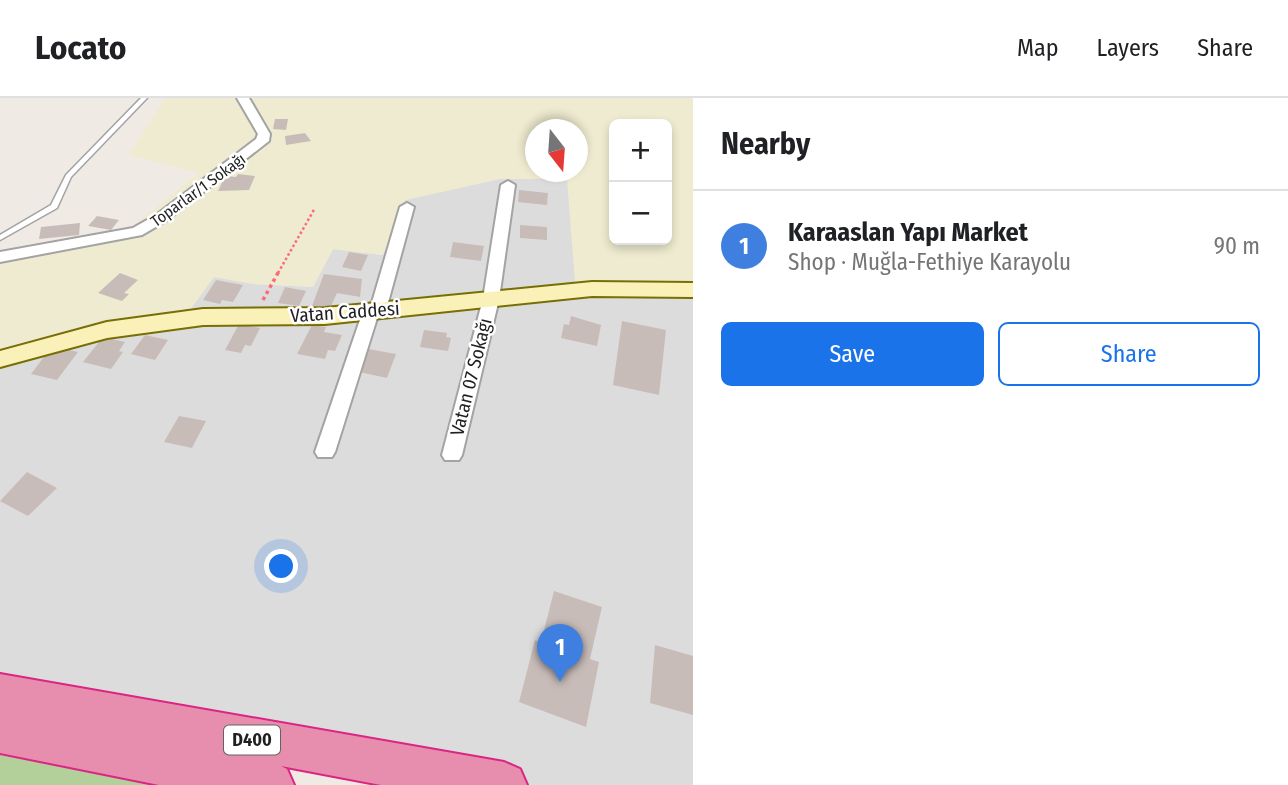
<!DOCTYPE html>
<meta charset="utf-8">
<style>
:root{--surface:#fff;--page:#f6f6f6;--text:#202124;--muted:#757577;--line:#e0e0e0;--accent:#1a73e8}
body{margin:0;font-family:"Fira Sans Condensed",sans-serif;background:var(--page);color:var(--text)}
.controls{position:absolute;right:21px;top:21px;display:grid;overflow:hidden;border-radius:10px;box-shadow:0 4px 10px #0003}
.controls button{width:63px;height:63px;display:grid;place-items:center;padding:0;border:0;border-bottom:2px solid var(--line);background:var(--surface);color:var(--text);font:35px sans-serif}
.compass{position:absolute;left:525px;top:21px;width:63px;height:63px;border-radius:50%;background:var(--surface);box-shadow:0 4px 10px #0003;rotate:163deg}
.you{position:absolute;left:282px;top:469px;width:24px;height:24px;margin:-18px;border:5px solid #fff;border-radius:50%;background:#1a73e8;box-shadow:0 0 0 10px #1a73e833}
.badge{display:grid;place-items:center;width:46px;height:46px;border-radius:50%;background:var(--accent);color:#fff;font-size:23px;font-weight:700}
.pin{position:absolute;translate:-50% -58px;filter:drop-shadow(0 2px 4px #0008)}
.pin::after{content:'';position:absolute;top:37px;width:24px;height:21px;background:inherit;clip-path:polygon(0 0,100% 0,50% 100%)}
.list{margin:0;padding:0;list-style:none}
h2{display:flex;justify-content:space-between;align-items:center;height:91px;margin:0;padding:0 28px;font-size:30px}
h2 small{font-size:23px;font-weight:400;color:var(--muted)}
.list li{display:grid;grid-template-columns:46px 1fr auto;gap:21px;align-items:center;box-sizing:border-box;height:112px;padding:0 28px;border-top:2px solid var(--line)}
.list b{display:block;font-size:26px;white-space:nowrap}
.list p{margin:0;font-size:23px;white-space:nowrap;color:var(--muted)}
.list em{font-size:23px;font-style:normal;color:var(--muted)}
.actions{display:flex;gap:14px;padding:21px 28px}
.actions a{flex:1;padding:16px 0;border:2px solid var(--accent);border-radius:10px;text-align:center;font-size:24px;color:var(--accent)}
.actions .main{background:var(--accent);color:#fff}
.map{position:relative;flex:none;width:693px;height:687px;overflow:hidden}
header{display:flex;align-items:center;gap:42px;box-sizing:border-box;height:98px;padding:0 35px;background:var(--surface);border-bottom:2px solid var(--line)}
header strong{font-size:33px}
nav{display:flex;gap:38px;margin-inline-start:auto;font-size:24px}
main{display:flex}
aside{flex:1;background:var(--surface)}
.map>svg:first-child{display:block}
.residential{fill:#dddcdc}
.farmland{fill:#eeebd0;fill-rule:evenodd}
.forest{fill:#b3cf9a}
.building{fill:#c8bcb8}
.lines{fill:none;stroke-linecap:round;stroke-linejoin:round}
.lane-casing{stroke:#a3a3a3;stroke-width:3}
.street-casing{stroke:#a3a3a3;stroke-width:4}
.secondary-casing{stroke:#776f05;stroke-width:4}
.highway-casing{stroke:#db2484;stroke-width:4}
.path-far1{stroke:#fa6c77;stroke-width:2.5;stroke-dasharray:2.5 2.5;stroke-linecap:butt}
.path{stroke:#fa6c77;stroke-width:3.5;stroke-dasharray:3.5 3.5;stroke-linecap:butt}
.lane{fill:#fff;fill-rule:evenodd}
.street{fill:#fff;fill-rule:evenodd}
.secondary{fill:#faf1b9;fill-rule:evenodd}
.highway{fill:#e78dae;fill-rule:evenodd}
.labels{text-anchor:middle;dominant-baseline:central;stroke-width:5;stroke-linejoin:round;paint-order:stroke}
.far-street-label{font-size:16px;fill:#1f1f1f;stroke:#fff}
.shield{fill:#fff;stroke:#626262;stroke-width:2}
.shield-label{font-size:18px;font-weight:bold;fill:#1f1f1f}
.street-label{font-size:19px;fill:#1f1f1f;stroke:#fff}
</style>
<header>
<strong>Locato</strong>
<nav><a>Map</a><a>Layers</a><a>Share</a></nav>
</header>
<main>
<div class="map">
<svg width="693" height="687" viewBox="0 0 693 687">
<rect width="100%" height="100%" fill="#f0eae5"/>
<path class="residential" d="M499 81H568L576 184 693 186V687H385L0 614V252L78 232 214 179 254 186 313 189 333 151 383 157 405 102Z"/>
<path class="farmland" d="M165 0H693V186L575 184 567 81H499L405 102 383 157 333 151 313 189 254 186 214 179 190 212 78 232 0 252V162L133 128 199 75 129 57ZM614 26H667V142H614ZM536 32H578V74H536Z"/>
<path class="forest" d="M0 655 169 687H0Z"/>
<path class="building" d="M275 21H288L286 32 273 31Z
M305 35 311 43 286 47 285 38Z
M238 76 255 78 249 92 218 93 225 78 236 79Z
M519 92 548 95 547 107 518 104Z
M97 118 119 122 111 132 88 128Z
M80 125 79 137 39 141 41 129Z
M520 127 547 129V142L520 140Z
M453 144 484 148 481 163 450 159Z
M349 154 368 157 361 173 342 169Z
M120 175 138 182 124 195 129 196 122 203 98 195Z
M324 176 362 181 360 199 337 195 331 208H312Z
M216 182 243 187 233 204 222 202 220 206 203 202Z
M285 189 306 193 299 208 278 205Z
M571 218 601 227 597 248 561 240 564 226 569 227Z
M622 223 666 232 659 297 613 287Z
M239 226 260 230 251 248 245 247 241 255 225 252Z
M312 227 326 229 324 234 342 237 335 253 328 252 325 261 297 256Z
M424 232 447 235 446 239 451 240 448 253 420 249Z
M145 237 168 242 155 262 131 256Z
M103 239 125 244 119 253 123 254 111 271 83 264Z
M52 248 78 254 57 282 31 276Z
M368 251 396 256 387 280 359 274Z
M179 318 206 323 192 350 164 344Z
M27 374 57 390 28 418 0 403Z
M554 493 602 509 590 561 599 564 586 629 519 604 535 542 541 544Z
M655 547 693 558V617L650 605Z"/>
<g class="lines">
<g class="lane-casing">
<path id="lane" d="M141 0H147L71 79 57 110 0 142V137L51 107 66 77Z"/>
</g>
<g class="street-casing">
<path id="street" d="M237 0H249L270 36 269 43 166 123 142 137 0 164V154L133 130 156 117 256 41 258 36Z
M508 83 515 87 499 201 462 357 459 362H445L442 357 483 201 501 87Z
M407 105 414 109 386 212 378 217 335 354 332 359H318L315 354 363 213 371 208 400 109Z"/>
</g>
<g class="secondary-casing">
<path id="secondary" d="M592 184 693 185V199L592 198 325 226 203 227 107 240 0 269V253L107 224 203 211 325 210Z"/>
</g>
<g class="highway-casing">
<path id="highway" d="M0 576 504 664 520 671 527 687H381L281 668 287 671 294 687H159L0 655Z"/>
</g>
<path class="path-far1" d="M278 175 315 110"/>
<path class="path" d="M263 202 279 173"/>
<use href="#lane" class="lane"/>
<use href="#street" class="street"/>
<use href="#secondary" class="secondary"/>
<use href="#highway" class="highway"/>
</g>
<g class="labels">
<g class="far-street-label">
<text transform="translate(198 92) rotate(-36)">Toparlar/1 Sokağı</text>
</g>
<rect class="shield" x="224" y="627.5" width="56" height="29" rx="5"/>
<g class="shield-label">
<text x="252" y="642">D400</text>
</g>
<g class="street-label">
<text transform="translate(345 214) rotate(-4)">Vatan Caddesi</text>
<text transform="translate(471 279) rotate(-76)">Vatan 07 Sokağı</text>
</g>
</g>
</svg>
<div class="controls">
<button>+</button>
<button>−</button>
</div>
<svg class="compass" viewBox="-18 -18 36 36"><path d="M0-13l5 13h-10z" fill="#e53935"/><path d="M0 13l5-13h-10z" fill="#757577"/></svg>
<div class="you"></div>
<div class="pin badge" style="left:560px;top:584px;background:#3f7fe0">1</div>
</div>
<aside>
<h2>Nearby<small></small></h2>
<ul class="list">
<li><span class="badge" style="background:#3f7fe0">1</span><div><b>Karaaslan Yapı Market</b><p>Shop · Muğla-Fethiye Karayolu</p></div><em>90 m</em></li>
</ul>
<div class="actions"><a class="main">Save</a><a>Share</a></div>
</aside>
</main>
